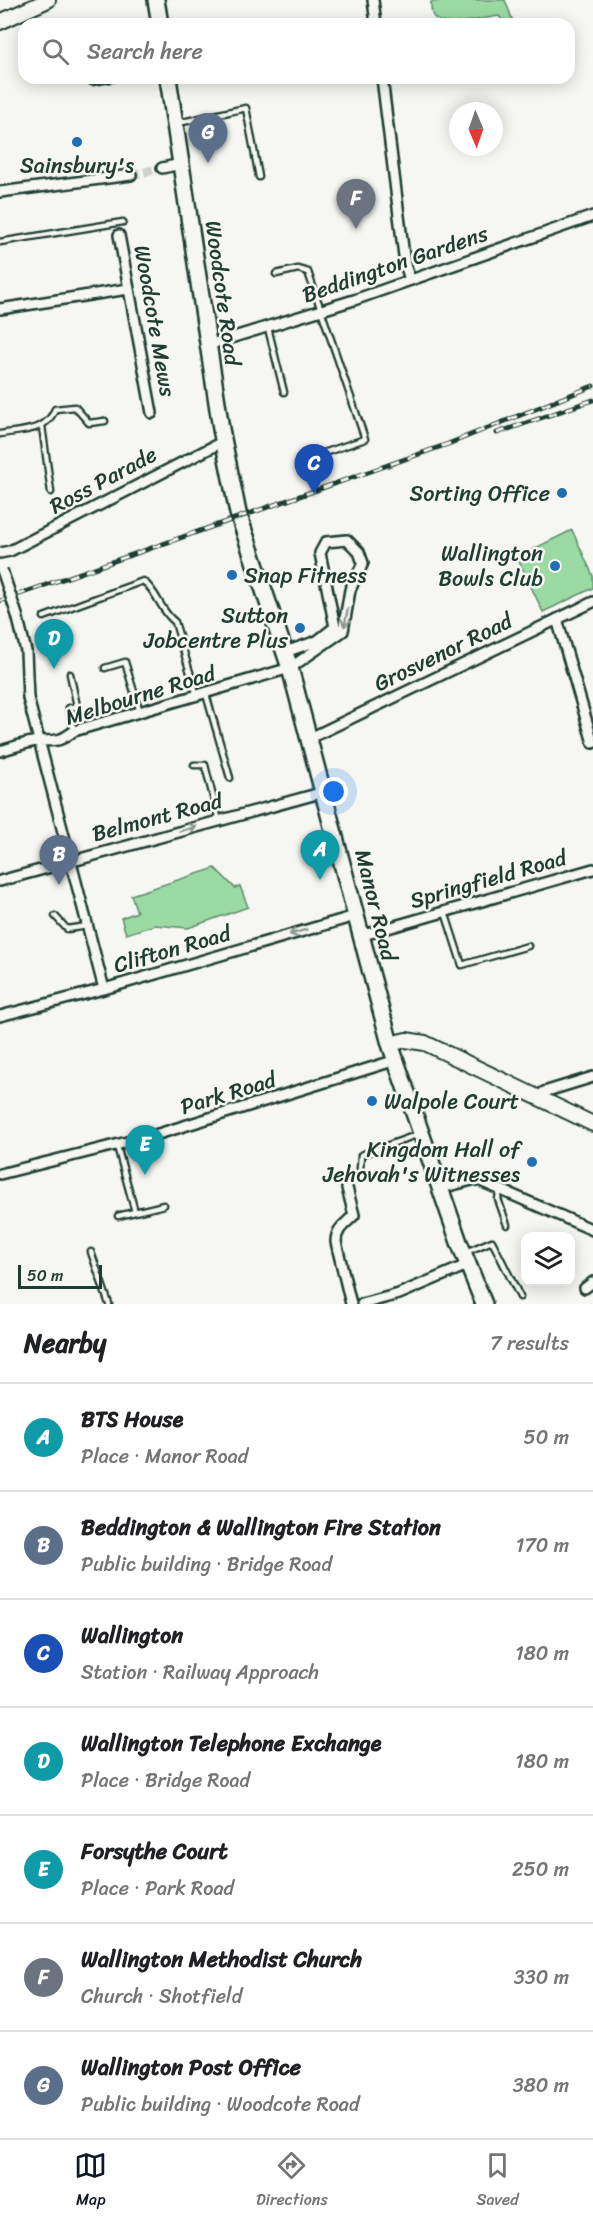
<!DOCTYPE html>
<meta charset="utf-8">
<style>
:root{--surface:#fff;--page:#f6f6f6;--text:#202124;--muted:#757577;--line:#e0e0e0;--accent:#111827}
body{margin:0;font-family:Sriracha,sans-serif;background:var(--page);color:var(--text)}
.controls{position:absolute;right:18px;bottom:18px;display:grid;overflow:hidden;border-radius:12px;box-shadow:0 3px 15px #0003}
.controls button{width:54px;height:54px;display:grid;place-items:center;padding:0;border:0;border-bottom:2px solid var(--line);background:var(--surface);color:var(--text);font:30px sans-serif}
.compass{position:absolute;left:449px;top:102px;width:54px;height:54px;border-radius:50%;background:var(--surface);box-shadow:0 3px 15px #0003;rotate:178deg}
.scale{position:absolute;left:18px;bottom:15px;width:84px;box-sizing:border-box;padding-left:6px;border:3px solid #1f3d34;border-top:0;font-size:16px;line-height:21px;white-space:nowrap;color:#1f3d34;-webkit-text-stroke:4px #f6f6f2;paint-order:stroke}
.you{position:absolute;left:334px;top:792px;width:21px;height:21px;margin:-15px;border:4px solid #fff;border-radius:50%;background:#1a73e8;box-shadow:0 0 0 9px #1a73e833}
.badge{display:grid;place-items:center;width:39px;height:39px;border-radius:50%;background:var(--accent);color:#fff;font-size:20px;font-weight:700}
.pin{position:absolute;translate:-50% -50px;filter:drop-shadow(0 2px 3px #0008)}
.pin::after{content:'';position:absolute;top:32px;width:21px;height:18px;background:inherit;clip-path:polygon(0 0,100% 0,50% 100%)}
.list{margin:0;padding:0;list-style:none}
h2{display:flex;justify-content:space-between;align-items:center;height:78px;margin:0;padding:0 24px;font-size:26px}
h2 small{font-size:20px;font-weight:400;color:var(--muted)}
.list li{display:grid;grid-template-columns:39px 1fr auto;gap:18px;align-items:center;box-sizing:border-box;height:108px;padding:0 24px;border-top:2px solid var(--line)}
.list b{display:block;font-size:22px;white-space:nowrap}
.list p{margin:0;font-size:20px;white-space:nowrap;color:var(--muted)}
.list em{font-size:20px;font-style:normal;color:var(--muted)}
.icon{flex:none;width:33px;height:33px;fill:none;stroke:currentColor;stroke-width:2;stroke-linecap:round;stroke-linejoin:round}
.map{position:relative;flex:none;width:593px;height:1304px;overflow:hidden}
.search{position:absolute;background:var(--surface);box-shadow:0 3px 15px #0003;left:18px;right:18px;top:18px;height:66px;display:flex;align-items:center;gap:15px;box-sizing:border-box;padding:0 21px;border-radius:18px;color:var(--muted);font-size:22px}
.sheet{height:834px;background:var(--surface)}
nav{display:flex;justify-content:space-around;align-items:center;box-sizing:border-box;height:84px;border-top:2px solid var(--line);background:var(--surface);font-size:16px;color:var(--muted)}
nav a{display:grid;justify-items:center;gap:3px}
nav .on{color:var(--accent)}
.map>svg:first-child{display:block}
.garden{fill:#9bdaa3;stroke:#5d8c6c;stroke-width:1.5}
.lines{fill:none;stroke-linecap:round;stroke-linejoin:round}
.street-tunnel{stroke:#cbd1cc;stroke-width:9;stroke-dasharray:9 4.5;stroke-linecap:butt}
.lane-casing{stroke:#1f3d34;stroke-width:9}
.street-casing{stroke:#1f3d34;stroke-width:14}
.secondary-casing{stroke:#1f3d34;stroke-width:18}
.primary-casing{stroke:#1f3d34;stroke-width:20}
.lane{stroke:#f6f6f2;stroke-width:4.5}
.street{stroke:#f6f6f2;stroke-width:9}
.secondary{stroke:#f6f6f2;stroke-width:14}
.primary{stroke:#f6f6f2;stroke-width:15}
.rail-casing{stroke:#1f3d34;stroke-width:5}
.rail{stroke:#f6f6f2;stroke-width:3;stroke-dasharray:9;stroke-linecap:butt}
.street-bridge-casing{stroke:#1f3d34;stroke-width:14;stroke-linecap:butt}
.street-bridge{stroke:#f6f6f2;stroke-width:9}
.oneway{stroke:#8a9a93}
.poi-dot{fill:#1f6fb2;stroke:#f6f6f2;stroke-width:2}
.labels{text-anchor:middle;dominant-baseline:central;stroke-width:5;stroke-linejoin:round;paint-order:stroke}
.poi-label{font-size:22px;fill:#1f3d34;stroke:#f6f6f2;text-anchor:end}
.street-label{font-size:22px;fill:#1f3d34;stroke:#f6f6f2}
</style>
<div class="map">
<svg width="593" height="1304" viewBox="0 0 593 1304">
<rect width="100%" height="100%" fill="#f6f6f2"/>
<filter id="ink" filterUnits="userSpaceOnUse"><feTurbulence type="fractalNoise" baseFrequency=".0167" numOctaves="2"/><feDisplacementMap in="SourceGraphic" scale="12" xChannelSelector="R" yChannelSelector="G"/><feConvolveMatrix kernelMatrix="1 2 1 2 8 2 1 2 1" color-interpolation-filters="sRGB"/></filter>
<g filter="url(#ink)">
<path class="garden" d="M447 0H505L514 24H505L499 16C482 18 441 30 433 16 431 13 431 5 431 2Z
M572 530 593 576V588L543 612 517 557Z
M215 868 235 888 240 886 248 907 188 928 155 925 126 934 121 918 137 912 131 895Z"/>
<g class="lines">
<path class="street-tunnel" d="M131 175 162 168"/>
<g class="lane-casing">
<path id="lane" d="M92 82 115 78
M178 123 246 108 259 177
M0 242 123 222
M276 274 298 269 308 272 365 439 306 459
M268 328 284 392
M42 426 51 492
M0 434C22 430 47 432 55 409L75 407 89 423 105 421
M44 617 143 581C158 592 160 611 175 622L197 696
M105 668 125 662 140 712
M70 674 77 706 69 708 74 731
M206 694 230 778
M194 765H205L219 821
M445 912 462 965 528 946
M55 916 67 929 88 926
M117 1146 135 1212
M360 1169 361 1155 419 1134
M500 1190 498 1199 507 1225
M118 1216 164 1205
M91 1252 109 1304
M466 1252 492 1241 520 1297"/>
</g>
<g class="street-casing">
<path id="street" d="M373 0 376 24
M382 78 405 264 410 280
M162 168 181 164
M0 192 131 175
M119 235 152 413
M0 309 128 289
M208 345 354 300 593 216
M0 553 10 551 224 441
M17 615 26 651 28 698 104 989
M557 619 593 743
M310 738 593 602
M0 751C12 748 26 742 38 741 56 740 58 743 74 731L290 668 343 631 350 590 363 563 359 552 347 540 326 542 320 553 335 627 317 641 285 652
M0 881 324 792
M360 936 593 869
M0 1016 104 989 355 916
M539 1097 544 1092 593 1077
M0 1174 155 1135 396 1060
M347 1188 354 1215C346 1224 336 1228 336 1242L351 1304
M441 1188 476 1179 593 1230
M585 1288 593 1282
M362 1304 399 1294 467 1265"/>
</g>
<g class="secondary-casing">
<path id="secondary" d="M0 22 48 0
M390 1044 406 1040 425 1043 593 1124"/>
</g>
<g class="primary-casing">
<path id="primary" d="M156 0 160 24
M168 78 221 429 238 513 290 668 390 1044 459 1242 484 1304"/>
</g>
<use href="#lane" class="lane"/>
<use href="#street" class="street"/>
<use href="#secondary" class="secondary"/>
<use href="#primary" class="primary"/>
<g class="rail-casing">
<path id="rail" d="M497 433 593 400
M0 601 448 444 593 386"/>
</g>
<use href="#rail" class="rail"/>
<g class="street-bridge-casing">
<path id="street-bridge" d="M2 570 17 615"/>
</g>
<use href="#street-bridge" class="street-bridge"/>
</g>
<defs><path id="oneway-shaft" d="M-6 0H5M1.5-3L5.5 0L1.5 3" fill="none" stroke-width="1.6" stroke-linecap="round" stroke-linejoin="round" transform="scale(1.5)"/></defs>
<g class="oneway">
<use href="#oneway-shaft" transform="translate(346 618) rotate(101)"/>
<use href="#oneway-shaft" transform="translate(188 829) rotate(-15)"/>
<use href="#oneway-shaft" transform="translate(298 932) rotate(164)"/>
</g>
</g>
<g class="poi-dot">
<circle cx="77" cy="142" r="6"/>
<circle cx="562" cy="493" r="6"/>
<circle cx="555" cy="566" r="6"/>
<circle cx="232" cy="575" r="6"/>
<circle cx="300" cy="628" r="6"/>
<circle cx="372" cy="1101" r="6"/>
<circle cx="532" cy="1162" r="6"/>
</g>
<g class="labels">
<g class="poi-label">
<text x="77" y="165" text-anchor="middle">Sainsbury's</text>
<text x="550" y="493">Sorting Office</text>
<text x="543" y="553">Wallington<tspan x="543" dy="25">Bowls Club</tspan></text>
<text x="244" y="575" text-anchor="start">Snap Fitness</text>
<text x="288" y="615">Sutton<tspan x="288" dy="25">Jobcentre Plus</tspan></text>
<text x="384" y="1101" text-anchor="start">Walpole Court</text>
<text x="520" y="1149">Kingdom Hall of<tspan x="520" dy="25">Jehovah's Witnesses</tspan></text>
</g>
<g class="street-label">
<text transform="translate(395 264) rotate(-19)">Beddington Gardens</text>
<text transform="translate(223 293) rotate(82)">Woodcote Road</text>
<text transform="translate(155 321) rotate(80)">Woodcote Mews</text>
<text transform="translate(103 480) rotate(-28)">Ross Parade</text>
<text transform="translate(443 652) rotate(-26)">Grosvenor Road</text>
<text transform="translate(140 695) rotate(-17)">Melbourne Road</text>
<text transform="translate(157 817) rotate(-15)">Belmont Road</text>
<text transform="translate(488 879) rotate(-16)">Springfield Road</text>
<text transform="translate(376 905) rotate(76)">Manor Road</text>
<text transform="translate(172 949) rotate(-16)">Clifton Road</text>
<text transform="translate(228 1093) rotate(-17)">Park Road</text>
</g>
</g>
</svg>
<div class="controls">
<button><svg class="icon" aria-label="layers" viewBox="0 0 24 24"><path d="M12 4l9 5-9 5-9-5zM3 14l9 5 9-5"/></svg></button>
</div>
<svg class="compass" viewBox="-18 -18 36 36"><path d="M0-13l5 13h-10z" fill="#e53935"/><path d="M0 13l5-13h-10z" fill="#757577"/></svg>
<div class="scale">50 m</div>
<div class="you"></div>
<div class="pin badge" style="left:320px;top:880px;background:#0f9aa8">A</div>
<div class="pin badge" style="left:59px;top:885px;background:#5c6f8a">B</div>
<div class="pin badge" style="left:314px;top:494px;background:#1a4fb4">C</div>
<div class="pin badge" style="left:54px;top:669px;background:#0f9aa8">D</div>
<div class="pin badge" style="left:145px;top:1175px;background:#0f9aa8">E</div>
<div class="pin badge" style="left:356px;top:229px;background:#6b7280">F</div>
<div class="pin badge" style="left:208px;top:163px;background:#5c6f8a">G</div>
<div class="search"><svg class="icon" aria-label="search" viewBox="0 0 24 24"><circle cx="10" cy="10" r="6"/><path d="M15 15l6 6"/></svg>Search here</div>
</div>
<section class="sheet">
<h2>Nearby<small>7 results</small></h2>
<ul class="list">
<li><span class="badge" style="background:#0f9aa8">A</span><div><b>BTS House</b><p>Place · Manor Road</p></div><em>50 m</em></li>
<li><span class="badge" style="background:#5c6f8a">B</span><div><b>Beddington &amp; Wallington Fire Station</b><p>Public building · Bridge Road</p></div><em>170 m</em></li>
<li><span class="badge" style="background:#1a4fb4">C</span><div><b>Wallington</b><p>Station · Railway Approach</p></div><em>180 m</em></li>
<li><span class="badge" style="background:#0f9aa8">D</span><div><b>Wallington Telephone Exchange</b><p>Place · Bridge Road</p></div><em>180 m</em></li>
<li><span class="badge" style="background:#0f9aa8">E</span><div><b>Forsythe Court</b><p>Place · Park Road</p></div><em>250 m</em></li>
<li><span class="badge" style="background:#6b7280">F</span><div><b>Wallington Methodist Church</b><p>Church · Shotfield</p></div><em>330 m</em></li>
<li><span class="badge" style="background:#5c6f8a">G</span><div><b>Wallington Post Office</b><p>Public building · Woodcote Road</p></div><em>380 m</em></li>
</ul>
</section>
<nav>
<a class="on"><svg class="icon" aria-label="map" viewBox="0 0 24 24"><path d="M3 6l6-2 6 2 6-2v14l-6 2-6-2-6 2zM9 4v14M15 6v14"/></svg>Map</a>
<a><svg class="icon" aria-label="directions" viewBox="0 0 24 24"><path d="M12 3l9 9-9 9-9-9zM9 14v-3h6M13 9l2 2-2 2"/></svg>Directions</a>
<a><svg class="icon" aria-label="saved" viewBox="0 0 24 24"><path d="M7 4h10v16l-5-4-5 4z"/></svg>Saved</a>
</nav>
